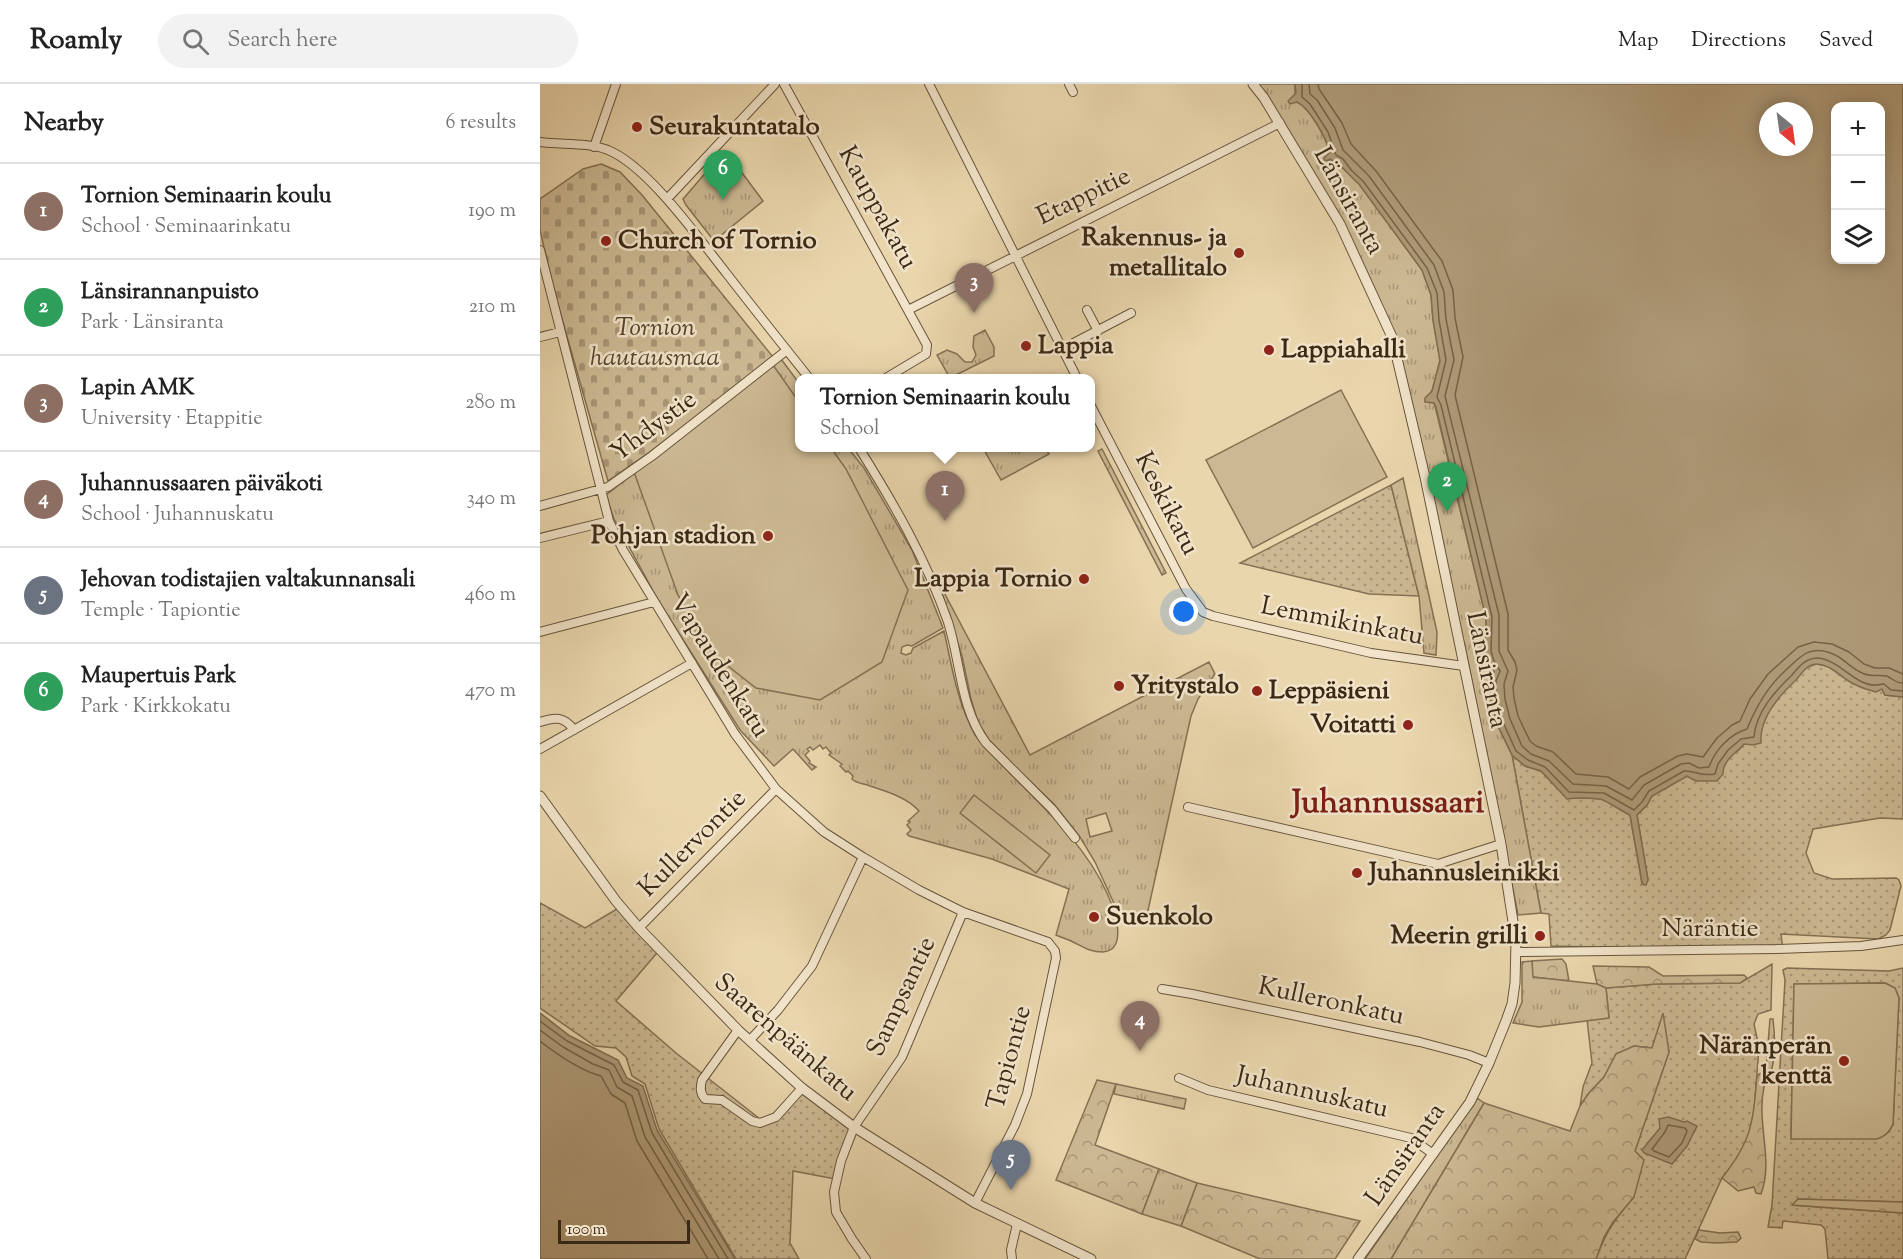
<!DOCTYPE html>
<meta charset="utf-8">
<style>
:root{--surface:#fff;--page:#f2f2f2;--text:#222;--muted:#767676;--line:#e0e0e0;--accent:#0f766e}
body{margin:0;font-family:"Sorts Mill Goudy",serif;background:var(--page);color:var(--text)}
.controls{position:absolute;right:18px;top:18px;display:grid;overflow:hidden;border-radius:12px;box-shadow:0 3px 15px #0003}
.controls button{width:54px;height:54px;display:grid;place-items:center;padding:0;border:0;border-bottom:2px solid var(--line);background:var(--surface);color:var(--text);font:30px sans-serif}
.compass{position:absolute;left:1219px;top:18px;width:54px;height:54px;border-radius:50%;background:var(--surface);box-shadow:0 3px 15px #0003;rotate:151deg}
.scale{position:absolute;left:18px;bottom:15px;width:132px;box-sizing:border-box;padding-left:6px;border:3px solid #3c2915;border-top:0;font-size:16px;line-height:21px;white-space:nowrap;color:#3c2915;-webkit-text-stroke:4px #f1e4ca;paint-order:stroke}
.you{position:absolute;left:644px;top:528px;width:21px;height:21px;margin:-15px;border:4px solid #fff;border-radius:50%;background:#1a73e8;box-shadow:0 0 0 9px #1a73e833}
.badge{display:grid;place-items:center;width:39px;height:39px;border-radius:50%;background:var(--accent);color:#fff;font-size:20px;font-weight:700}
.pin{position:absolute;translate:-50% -50px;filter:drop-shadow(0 2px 3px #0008)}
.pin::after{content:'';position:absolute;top:32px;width:21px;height:18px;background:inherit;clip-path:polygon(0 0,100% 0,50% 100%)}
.popup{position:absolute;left:255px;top:290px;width:300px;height:78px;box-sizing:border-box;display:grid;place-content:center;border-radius:12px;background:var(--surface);filter:drop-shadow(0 2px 4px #0005);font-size:20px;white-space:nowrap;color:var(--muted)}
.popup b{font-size:22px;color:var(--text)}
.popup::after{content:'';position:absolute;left:50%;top:100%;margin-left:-12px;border:12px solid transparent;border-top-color:var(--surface)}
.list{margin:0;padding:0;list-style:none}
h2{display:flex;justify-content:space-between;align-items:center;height:78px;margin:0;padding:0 24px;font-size:26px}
h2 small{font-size:20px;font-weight:400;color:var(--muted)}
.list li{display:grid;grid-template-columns:39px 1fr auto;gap:18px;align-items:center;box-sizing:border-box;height:96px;padding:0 24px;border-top:2px solid var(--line)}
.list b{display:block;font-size:22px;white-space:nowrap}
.list p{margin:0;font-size:20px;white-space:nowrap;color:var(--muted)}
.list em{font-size:20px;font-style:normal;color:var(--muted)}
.icon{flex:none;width:33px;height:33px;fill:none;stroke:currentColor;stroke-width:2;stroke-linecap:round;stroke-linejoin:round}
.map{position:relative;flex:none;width:1363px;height:1175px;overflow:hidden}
header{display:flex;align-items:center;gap:36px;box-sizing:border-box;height:84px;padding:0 30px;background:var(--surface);border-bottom:2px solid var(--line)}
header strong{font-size:28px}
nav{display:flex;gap:33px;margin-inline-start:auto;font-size:21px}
.search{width:420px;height:54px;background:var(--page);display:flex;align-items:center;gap:15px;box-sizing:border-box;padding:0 21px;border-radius:33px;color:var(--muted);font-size:22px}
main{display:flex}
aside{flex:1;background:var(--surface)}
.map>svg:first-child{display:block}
.grass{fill:url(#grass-dots);stroke:#847154;stroke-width:1.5;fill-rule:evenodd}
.forest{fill:url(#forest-crowns);stroke:#847154;stroke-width:1.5}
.cemetery{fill:url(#cemetery-stones);stroke:#847154;stroke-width:1.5}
.park{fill:url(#park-tufts);stroke:#847154;stroke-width:1.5;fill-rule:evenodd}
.pitch{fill:#ccb993;stroke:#847154;stroke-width:1.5}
.water{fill:#af9b79;stroke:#816d51;stroke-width:1.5;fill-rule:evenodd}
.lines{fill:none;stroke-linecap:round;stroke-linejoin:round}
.shore{stroke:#766247;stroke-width:1.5}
.minor-casing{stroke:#68543b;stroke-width:10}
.tertiary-casing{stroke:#68543b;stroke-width:11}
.minor{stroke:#f1e4ca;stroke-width:8}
.tertiary{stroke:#f1e4ca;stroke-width:9}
.poi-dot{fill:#8f2418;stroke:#f1e4ca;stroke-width:2}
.labels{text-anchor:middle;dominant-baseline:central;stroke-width:5;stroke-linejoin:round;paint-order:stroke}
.poi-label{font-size:26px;font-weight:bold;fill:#3c2915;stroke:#f1e4ca;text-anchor:start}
.street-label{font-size:26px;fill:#3c2915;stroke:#f1e4ca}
.park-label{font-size:26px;font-style:italic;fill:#59462e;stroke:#f1e4ca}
.district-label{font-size:32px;font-weight:bold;fill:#7a1f14;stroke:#f1e4ca}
</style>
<header>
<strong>Roamly</strong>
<div class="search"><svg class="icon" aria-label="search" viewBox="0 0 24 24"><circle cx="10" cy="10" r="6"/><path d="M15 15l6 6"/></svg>Search here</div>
<nav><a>Map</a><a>Directions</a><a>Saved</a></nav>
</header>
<main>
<aside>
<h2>Nearby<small>6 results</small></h2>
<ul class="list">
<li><span class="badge" style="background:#8d6e63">1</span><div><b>Tornion Seminaarin koulu</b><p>School · Seminaarinkatu</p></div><em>190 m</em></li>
<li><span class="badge" style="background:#2e9e5b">2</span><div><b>Länsirannanpuisto</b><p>Park · Länsiranta</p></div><em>210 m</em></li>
<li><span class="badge" style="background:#8d6e63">3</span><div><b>Lapin AMK</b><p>University · Etappitie</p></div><em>280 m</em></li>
<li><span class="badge" style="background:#8d6e63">4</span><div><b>Juhannussaaren päiväkoti</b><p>School · Juhannuskatu</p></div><em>340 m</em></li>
<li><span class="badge" style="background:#6b7280">5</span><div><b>Jehovan todistajien valtakunnansali</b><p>Temple · Tapiontie</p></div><em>460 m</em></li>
<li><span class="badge" style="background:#2e9e5b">6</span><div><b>Maupertuis Park</b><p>Park · Kirkkokatu</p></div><em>470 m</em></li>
</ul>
</aside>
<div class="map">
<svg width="1363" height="1175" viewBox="0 0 1363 1175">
<defs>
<pattern id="grass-dots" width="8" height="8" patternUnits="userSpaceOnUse" patternTransform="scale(1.5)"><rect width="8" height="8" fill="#ccb993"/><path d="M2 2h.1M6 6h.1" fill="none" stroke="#a79677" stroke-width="1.8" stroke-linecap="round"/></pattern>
<pattern id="forest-crowns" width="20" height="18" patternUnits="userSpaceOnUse" patternTransform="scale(1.5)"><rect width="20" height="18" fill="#ccb993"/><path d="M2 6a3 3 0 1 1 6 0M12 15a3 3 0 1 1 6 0" fill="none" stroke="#a79677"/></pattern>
<pattern id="cemetery-stones" width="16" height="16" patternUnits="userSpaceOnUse" patternTransform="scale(1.5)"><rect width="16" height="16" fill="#ccb993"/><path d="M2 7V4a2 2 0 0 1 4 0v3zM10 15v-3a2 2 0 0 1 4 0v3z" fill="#a79677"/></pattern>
<pattern id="park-tufts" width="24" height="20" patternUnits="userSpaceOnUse" patternTransform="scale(1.5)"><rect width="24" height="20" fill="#ccb993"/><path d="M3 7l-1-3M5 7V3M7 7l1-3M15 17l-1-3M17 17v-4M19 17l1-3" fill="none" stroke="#a79677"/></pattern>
</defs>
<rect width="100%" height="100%" fill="#ead6ad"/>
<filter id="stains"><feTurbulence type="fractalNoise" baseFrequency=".00333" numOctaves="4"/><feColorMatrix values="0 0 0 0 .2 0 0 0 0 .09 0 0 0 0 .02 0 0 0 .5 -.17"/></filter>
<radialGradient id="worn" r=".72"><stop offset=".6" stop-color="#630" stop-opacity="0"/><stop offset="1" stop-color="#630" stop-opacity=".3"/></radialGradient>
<path class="grass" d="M851 401 879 512 829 510 700 479Z
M1276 580 1287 582 1313 600 1342 605 1345 611 1363 613V735L1340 734 1273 745 1266 769 1274 789 1292 795 1356 794 1359 796 1361 802 1350 846 1346 851 1338 855 1241 850 1243 867 1011 862 1009 830 1001 829 972 671 985 682 1001 687 1027 714C1038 713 1050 714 1061 715 1066 716 1083 728 1090 731L1102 800 1108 796 1097 731 1107 721 1112 712 1147 692 1156 697 1183 683 1192 670 1198 667 1204 660 1209 659 1220 647 1229 627 1245 605 1266 584Z
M0 819 45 844 82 822 122 863 76 917 136 969 220 1035 233 1030 261 1000 318 1045 304 1079 300 1096 253 1087 250 1159 259 1175H196L119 1045 105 1000 92 992 86 973 76 964 55 962 0 924Z
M1232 880 1231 926 1218 930 1214 940 1219 963 1214 1028 1207 1057 1196 1076 1182 1094 1145 1175H1056C1066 1147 1075 1135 1094 1113L1095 1067 1129 968 1123 932 1112 964 1094 962 1076 970 1064 993 1049 1009 1040 1022 1043 1003 1052 979 1047 936 1069 933 1066 904 1117 900 1200 899Z
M1247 884 1349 887 1363 884V1118L1258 1115 1253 1121 1363 1129V1175H1288L1285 1145 1281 1141 1243 1137 1242 1144 1228 1143 1232 1121 1245 896 1243 886ZM1345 899 1355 904 1359 914 1353 1040 1349 1048 1251 1055 1254 900Z"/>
<path class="forest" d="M1022 875 1026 880 1029 897 992 893V877Z
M1053 882 1109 883 1123 892 1204 891 1207 894 1200 899 1117 900 1066 904 1057 900Z
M1123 929 1129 968 1095 1067 1104 1076 1094 1113 1073 1138 1064 1153 1056 1175H851L944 1019 1030 1047 1040 1022 1049 1009 1064 993 1076 970 1094 962 1112 964Z
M1230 935H1233C1235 952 1236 975 1230 991 1228 995 1225 999 1224 1003 1216 1039 1234 1076 1221 1110L1216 1109 1214 1103 1198 1107 1182 1094C1212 1056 1213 1039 1217 992L1226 985Z
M557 996 576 1000 555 1061 619 1085 602 1130 516 1096Z
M657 1099 820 1137 795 1175H720L641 1142Z
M1258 1115 1363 1118V1129L1252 1121Z
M1159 1146 1180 1149 1198 1148 1201 1154 1197 1158 1176 1159 1161 1158 1155 1155Z"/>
<path class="cemetery" d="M61 80 80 88 102 111 233 273 111 367 68 397 13 203 0 146V115L43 85Z"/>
<path class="park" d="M717 0H755V12L757 18C769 23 790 58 789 71L784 74 785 77C798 73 809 92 819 100L882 186 891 211 893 236 900 276 892 307 885 317 894 319 895 322 946 534 945 567 954 587 957 640 972 671 1001 829 978 831 929 582 855 252 832 200Z
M191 74 223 117 174 157 146 121 143 115 168 86H178Z
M445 246 454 263V272L410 294 397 271 407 266 417 270 425 278H432L436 271 433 263 434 252Z
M241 275 259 299 260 364H308L324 384 372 466 403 544 372 562 367 561 362 563 361 569 366 571 371 569 373 564 404 547C412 583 417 618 435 651 478 704 538 745 567 809 573 822 590 866 563 868 550 868 543 863 533 858 528 855 522 854 516 851L529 805 452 775 369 752 367 750 371 746 367 741 370 738 368 737 379 727C368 714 346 707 330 702 323 699 317 700 312 695L313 692 308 687 306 688 300 682 302 680 289 671 291 669 286 663 283 665 280 661 273 666 270 663 267 665 269 667 265 671 270 677 269 679 276 683 272 686 253 665 234 682 200 646 118 516 74 435 66 411ZM309 391 312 397 141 516 136 507Z
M443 364H505L509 370 461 396Z
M562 365 626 489 622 491 558 367Z
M863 394 897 548 896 571 884 569 879 512 851 401Z
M398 497 490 671 669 578 675 590 658 615 651 632 607 831C602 840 593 844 583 839L555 778 540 753 514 720 472 680 449 656 438 638 431 615 422 572ZM566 729 572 747 550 753 546 735Z
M992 877 993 893 1057 900 1066 904 1069 934 999 943 973 939 982 918V878Z
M576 1000 646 1015 644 1025 574 1010Z
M937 1014 944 1019 851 1175H825Z
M619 1085 657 1099 641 1142 602 1130Z"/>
<path class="pitch" d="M233 281 259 318 260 364H291L306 385 368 506 342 578 280 616 216 604 174 571 138 511 94 388Z
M801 306 847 393 713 464 666 376Z
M434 711 510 771 496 789 420 729Z
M1345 899 1355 904 1359 914 1353 1040C1349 1048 1346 1052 1337 1055H1251L1254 900Z"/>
<path class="water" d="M755 0H1363V613L1345 611 1342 605 1336 608C1329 606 1321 604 1314 600 1301 594 1293 581 1277 580 1267 580 1262 589 1256 596 1239 612 1219 634 1221 659L1213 661 1204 660C1196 670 1183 675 1183 690L1177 697H1156L1147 692 1112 712 1107 721 1097 731 1108 796 1106 801H1104L1102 798 1090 731C1083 728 1066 716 1060 715 1050 714 1038 713 1027 715L1001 687 985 682 972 671 957 640 951 618 949 593 954 590V587C941 571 946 555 946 534L896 323 894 319 885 318V314L892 307 900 277 893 236 891 211 882 186 819 100C809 92 802 80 790 75L785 77 784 74 790 68C786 54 770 24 757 18L750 20 748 17 756 9ZM1340 22V176H1296V22ZM1228 27H1264V63H1228Z
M0 929 30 952 78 976 87 994 103 1002 117 1046 195 1175H0Z
M1128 1033 1144 1038 1147 1037 1157 1042 1147 1062 1132 1080 1104 1069 1102 1066 1120 1044 1119 1035Z"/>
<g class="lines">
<path class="shore" d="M762 0V13L770 20 788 48 796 71 803 75 812 87 823 97 887 184 897 209 899 236 906 276 897 313 901 321 952 533 951 567 954 577 960 587 956 597 957 617 963 638 976 667 988 676 1005 683 1029 708 1064 709 1094 726 1102 718 1109 707 1144 687C1155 686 1160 693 1175 690L1178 680 1188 666 1201 655 1214 653C1216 628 1235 607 1252 591 1259 583 1265 574 1278 574 1300 576 1315 602 1336 601 1339 601 1341 600 1344 600L1351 606 1363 607
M769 0 770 10 777 16 795 44 803 66 829 92 894 181 904 208 906 235 914 276 905 312 959 531V567L968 587 964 600 965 615 970 635 982 662 991 670 1009 677 1033 700 1066 702 1092 716 1104 701 1141 680 1149 679 1159 684 1169 683C1175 666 1190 650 1207 645 1216 623 1227 603 1245 587 1260 573 1269 560 1293 570 1303 574 1310 583 1320 588 1330 594 1337 590 1347 592 1353 595 1355 599 1363 599
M778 0 779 5 802 39 811 60 836 87 902 177 913 206 915 234 923 273 915 311 968 530V566L975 578 977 586 973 603 974 614 978 632 990 657 996 662 1013 668 1036 690 1068 693 1089 705 1100 693 1138 672 1147 670 1163 673 1177 654 1192 641 1200 637 1210 615 1228 590 1258 563 1274 558 1292 560 1309 568 1324 580 1335 584H1349L1363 590
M0 937 27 957 74 981 83 998 98 1006 112 1049 188 1175
M0 946 23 963 53 980 69 986 77 1003 92 1012 105 1053 179 1175
M0 957C18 971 39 986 61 992L71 1010 85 1019 97 1057 168 1175
M1128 1041 1145 1044 1147 1047 1142 1059 1129 1073 1114 1067 1112 1065 1125 1048Z"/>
<g class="minor-casing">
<path id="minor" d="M244 0 387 261 386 270 346 294
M389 0 537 294
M529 0 533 8
M0 58C22 61 47 58 68 66 109 83 159 155 187 190 214 225 242 260 269 294
M54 63 76 0
M127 115 235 0
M0 166 69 437 83 466 195 650 236 705 284 748 323 773 379 806 423 828 508 858 515 867 516 874 487 1010 475 1041 435 1119
M368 226 740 39
M547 226 558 247
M0 253 20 248
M522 265 591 229
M550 320 646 505 663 528 673 532 831 569 924 582
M319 364C354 420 386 475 408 538 421 579 420 624 446 659L512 725 535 754
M0 422 68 403 112 372 247 266
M0 454 69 437
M0 548 114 518
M0 638C15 633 24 632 34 646
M0 665 152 579
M648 723 898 780 961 760
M99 844 236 705
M976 868 1236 865 1321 862 1363 856
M622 905 652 910 880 958 929 971 949 979
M198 946 162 996C160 1004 160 1009 165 1015L182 1016 212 1037 220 1039 236 1033 262 1004
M210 956 238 926 272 882 323 773
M639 994 668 1006 871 1054 893 1070
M326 1175 312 1155 296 1128 294 1108 301 1077 314 1043 362 973 423 828
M472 1175 471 1166 477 1140"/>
</g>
<g class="tertiary-casing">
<path id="tertiary" d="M713 0 724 14 800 140 852 253 885 393 961 760 976 857 975 899 972 920 966 937 949 979 930 1018 818 1175
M0 712 76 817 99 844 198 946 262 1004 314 1043 435 1119 551 1175"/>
</g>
<use href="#minor" class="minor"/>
<use href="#tertiary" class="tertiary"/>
</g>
<g class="poi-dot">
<circle cx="97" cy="43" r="6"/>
<circle cx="66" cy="157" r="6"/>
<circle cx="699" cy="169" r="6"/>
<circle cx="486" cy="262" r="6"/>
<circle cx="729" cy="266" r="6"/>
<circle cx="228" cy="452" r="6"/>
<circle cx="544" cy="495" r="6"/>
<circle cx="579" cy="602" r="6"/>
<circle cx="717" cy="607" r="6"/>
<circle cx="868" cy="641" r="6"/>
<circle cx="817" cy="789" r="6"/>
<circle cx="554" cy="833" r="6"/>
<circle cx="1000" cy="852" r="6"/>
<circle cx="1304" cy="977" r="6"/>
</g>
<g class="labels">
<g class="poi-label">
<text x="109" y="43">Seurakuntatalo</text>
<text x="687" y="154" text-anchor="end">Rakennus- ja<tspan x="687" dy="30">metallitalo</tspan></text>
<text x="78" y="157">Church of Tornio</text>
<text x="498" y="262">Lappia</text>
<text x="741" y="266">Lappiahalli</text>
<text x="216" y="452" text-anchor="end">Pohjan stadion</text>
<text x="532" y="495" text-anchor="end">Lappia Tornio</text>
<text x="591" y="602">Yritystalo</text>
<text x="729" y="607">Leppäsieni</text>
<text x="856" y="641" text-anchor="end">Voitatti</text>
<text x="829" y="789">Juhannusleinikki</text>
<text x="566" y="833">Suenkolo</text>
<text x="988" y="852" text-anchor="end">Meerin grilli</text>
<text x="1292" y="962" text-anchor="end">Näränperän<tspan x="1292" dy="30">kenttä</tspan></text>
</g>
<g class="street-label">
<text transform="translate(544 113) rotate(-26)">Etappitie</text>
<text transform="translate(808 117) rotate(61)">Länsiranta</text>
<text transform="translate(337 124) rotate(61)">Kauppakatu</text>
<text transform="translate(114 343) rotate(-37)">Yhdystie</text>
<text transform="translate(626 420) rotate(63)">Keskikatu</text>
<text transform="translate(802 538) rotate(11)">Lemmikinkatu</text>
<text transform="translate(179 582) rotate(58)">Vapaudenkatu</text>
<text transform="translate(946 586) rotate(78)">Länsiranta</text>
<text transform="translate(153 760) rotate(-45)">Kullervontie</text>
<text x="1170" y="845">Näräntie</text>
<text transform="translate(362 913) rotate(-65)">Sampsantie</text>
<text transform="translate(791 918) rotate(12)">Kulleronkatu</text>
<text transform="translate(245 954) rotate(41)">Saarenpäänkatu</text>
<text transform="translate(470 974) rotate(-75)">Tapiontie</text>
<text transform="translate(772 1009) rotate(13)">Juhannuskatu</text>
<text transform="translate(866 1071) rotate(-55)">Länsiranta</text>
</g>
<g class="park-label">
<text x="115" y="244">Tornion<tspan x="115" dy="30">hautausmaa</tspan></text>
</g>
<g class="district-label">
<text x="848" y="720">Juhannussaari</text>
</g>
</g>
<rect width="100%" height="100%" filter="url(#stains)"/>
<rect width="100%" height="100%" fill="url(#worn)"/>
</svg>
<div class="controls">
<button>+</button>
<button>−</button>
<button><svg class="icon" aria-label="layers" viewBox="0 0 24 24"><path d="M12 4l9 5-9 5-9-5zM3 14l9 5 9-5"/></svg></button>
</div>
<svg class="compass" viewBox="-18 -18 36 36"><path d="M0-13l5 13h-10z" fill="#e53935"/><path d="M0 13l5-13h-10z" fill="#767676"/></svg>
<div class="scale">100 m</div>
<div class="you"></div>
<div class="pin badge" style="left:405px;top:437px;background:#8d6e63">1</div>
<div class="popup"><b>Tornion Seminaarin koulu</b>School</div>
<div class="pin badge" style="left:907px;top:428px;background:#2e9e5b">2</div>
<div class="pin badge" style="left:434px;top:229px;background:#8d6e63">3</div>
<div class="pin badge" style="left:600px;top:967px;background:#8d6e63">4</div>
<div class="pin badge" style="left:471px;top:1106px;background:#6b7280">5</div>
<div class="pin badge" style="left:183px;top:116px;background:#2e9e5b">6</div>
</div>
</main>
